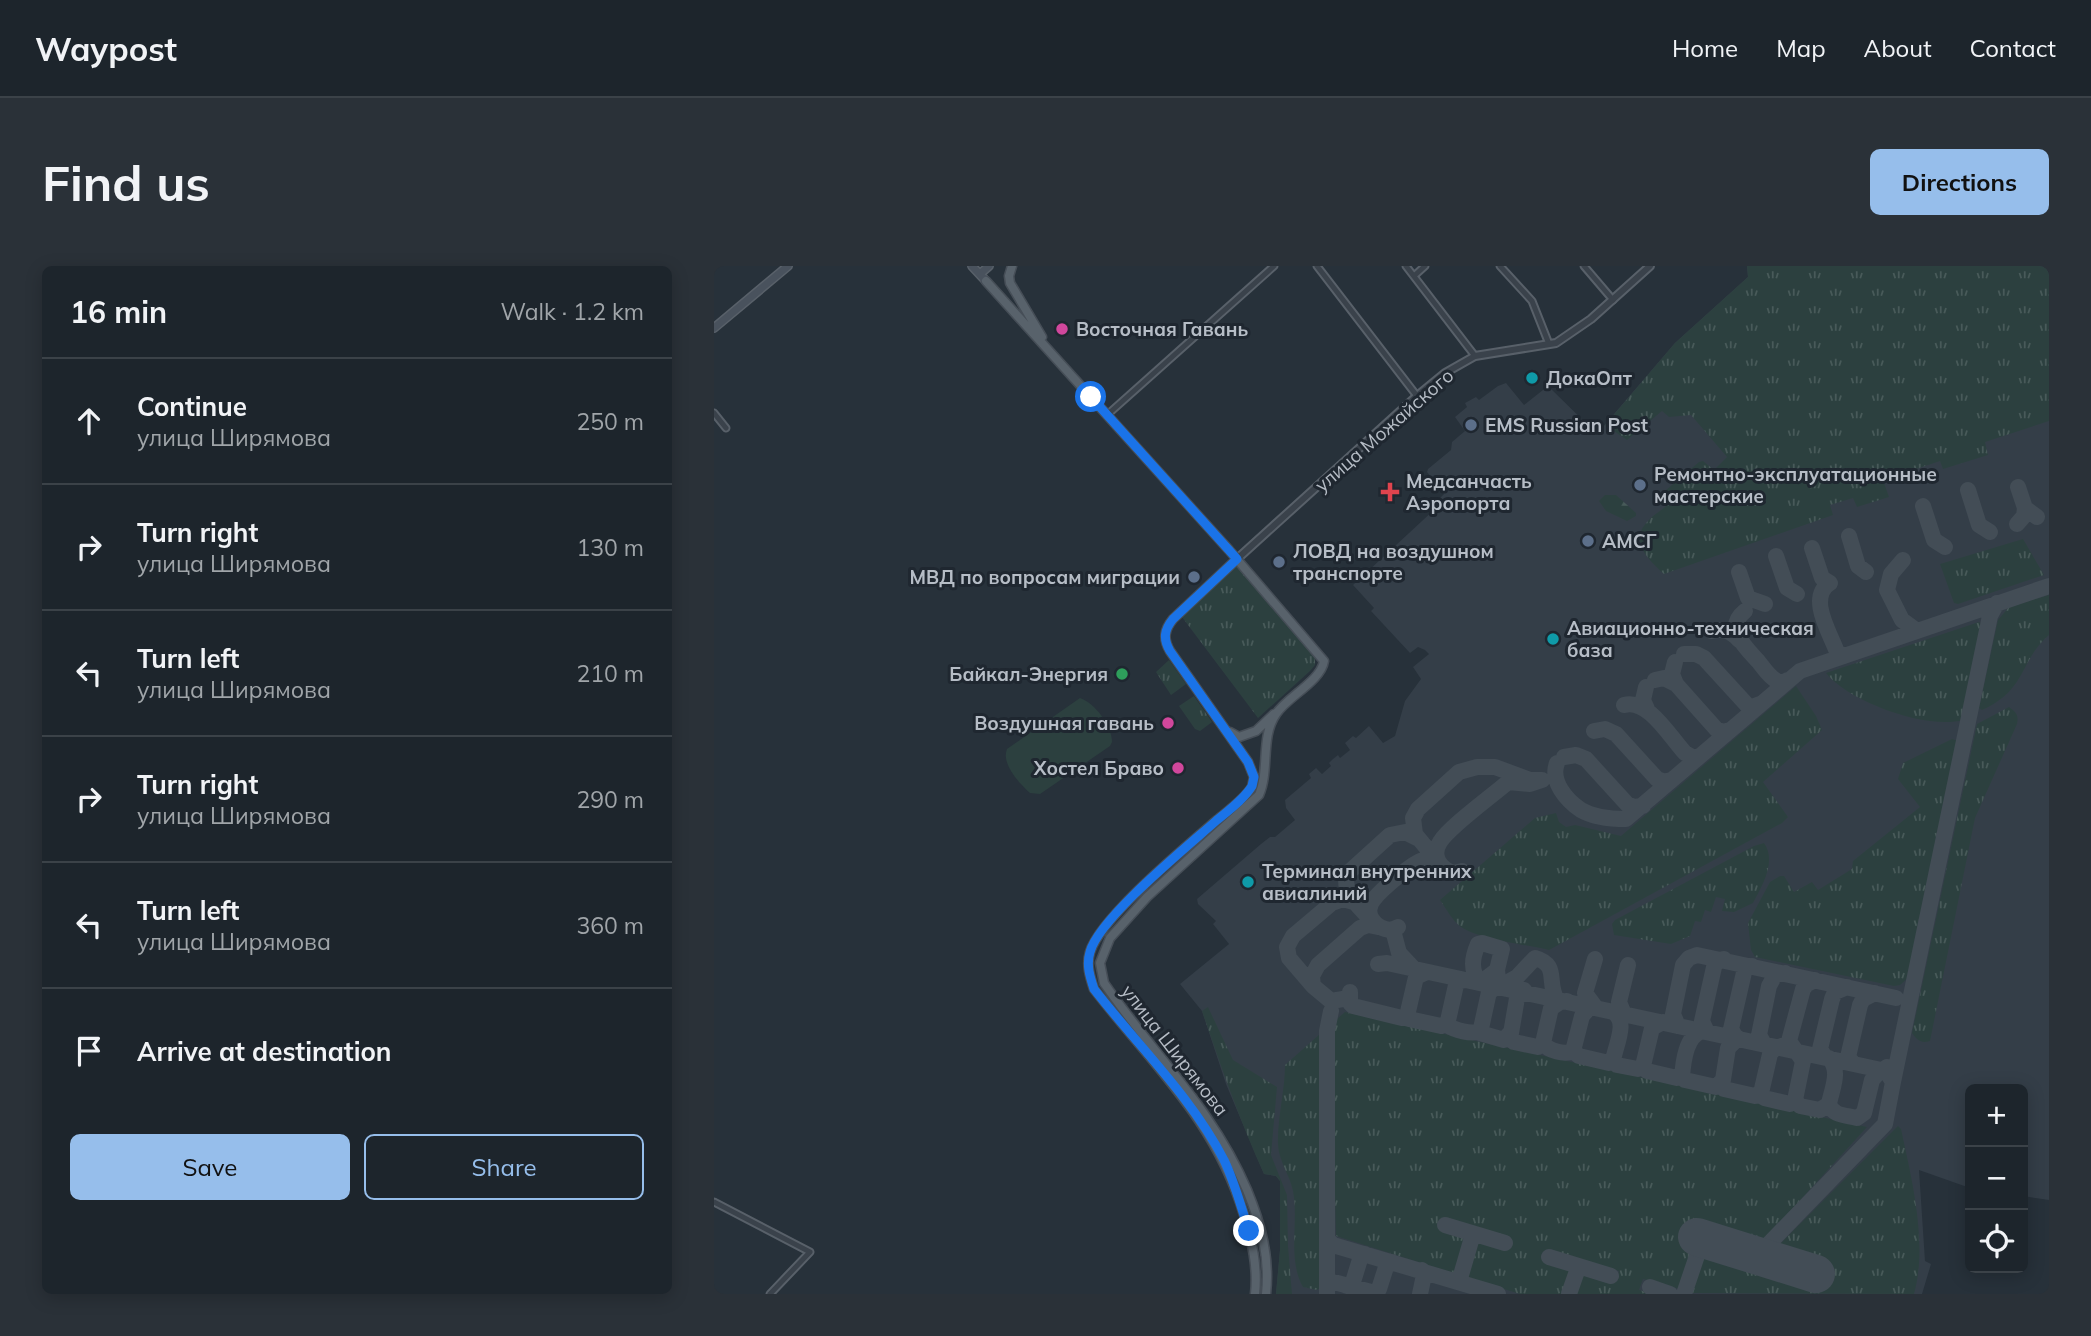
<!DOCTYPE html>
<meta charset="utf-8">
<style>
:root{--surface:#1d252c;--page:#2a3138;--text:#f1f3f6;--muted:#a0a5a9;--line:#3b4248;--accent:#96beeb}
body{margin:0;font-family:Mulish,sans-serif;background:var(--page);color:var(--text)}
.controls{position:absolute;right:21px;bottom:21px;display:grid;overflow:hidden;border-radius:10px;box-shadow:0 4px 18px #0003}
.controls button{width:63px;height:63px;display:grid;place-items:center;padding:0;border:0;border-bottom:2px solid var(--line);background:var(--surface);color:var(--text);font:35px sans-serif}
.stop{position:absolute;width:21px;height:21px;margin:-16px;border:5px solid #1a73e8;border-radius:50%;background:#fff}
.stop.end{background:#1a73e8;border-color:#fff;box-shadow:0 2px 7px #0008}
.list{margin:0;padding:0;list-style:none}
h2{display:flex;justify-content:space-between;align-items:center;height:91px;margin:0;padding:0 28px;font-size:30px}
h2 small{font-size:23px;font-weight:400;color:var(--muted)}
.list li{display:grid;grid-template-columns:46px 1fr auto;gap:21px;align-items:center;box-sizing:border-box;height:126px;padding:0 28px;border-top:2px solid var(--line)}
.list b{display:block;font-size:26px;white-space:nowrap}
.list p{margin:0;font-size:23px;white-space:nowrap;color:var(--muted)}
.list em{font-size:23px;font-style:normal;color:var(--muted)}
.actions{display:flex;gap:14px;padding:21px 28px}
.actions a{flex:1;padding:16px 0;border:2px solid var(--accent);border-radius:10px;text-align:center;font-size:24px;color:var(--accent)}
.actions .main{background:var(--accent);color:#111}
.icon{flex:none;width:38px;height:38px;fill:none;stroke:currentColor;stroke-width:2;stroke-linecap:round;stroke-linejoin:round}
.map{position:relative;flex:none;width:1335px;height:1028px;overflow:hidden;border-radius:10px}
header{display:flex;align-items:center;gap:42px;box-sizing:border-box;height:98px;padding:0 35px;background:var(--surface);border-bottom:2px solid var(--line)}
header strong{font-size:33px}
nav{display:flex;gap:38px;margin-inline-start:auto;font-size:24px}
.intro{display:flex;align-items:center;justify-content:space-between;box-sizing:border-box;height:168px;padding:0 42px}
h1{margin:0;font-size:49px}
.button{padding:18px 32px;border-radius:10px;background:var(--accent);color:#111;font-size:24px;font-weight:700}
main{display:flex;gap:42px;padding:0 42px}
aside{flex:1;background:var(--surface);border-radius:10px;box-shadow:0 4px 18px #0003}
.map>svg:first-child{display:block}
.airport{fill:#343e48}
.grass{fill:url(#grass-tufts)}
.forest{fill:url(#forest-firs)}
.pitch{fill:#2c403f}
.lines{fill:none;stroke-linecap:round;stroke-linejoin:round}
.taxiway{stroke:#434d56;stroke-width:16}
.runway{stroke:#434d56;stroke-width:38}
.minor-casing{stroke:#586069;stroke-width:9}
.tertiary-casing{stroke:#586069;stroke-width:10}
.secondary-casing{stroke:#586069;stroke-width:10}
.primary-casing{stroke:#464e57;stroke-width:11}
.minor{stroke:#3a424b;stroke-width:5}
.tertiary{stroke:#3a424b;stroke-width:6}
.secondary{stroke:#49525d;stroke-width:7}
.primary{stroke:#58626b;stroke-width:8}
.route{stroke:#1a73e8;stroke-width:9}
.hotel-dot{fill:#d1479c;stroke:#1f2730;stroke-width:2.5}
.culture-dot{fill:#0f9aa8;stroke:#1f2730;stroke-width:2.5}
.service-dot{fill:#5c6f8a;stroke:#1f2730;stroke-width:2.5}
.health-dot{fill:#e0444e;stroke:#1f2730;stroke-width:2.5}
.leisure-dot{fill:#2e9e5b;stroke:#1f2730;stroke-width:2.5}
.labels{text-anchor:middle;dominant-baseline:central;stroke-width:6;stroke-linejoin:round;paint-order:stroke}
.poi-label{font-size:19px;font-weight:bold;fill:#b6bdc6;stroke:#1f2730;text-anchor:start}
.street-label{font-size:19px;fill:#b6bdc6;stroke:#1f2730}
</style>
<header>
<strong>Waypost</strong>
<nav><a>Home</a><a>Map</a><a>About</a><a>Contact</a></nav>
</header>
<div class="intro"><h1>Find us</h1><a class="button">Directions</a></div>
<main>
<aside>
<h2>16 min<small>Walk · 1.2 km</small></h2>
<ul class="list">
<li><svg class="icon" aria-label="ahead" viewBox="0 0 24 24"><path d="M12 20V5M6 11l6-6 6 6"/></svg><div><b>Continue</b><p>улица Ширямова</p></div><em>250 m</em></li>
<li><svg class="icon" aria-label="right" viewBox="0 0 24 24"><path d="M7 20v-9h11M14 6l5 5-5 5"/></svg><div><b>Turn right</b><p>улица Ширямова</p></div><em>130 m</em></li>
<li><svg class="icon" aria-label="left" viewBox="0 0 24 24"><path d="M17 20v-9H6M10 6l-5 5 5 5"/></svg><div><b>Turn left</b><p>улица Ширямова</p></div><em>210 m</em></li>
<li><svg class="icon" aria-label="right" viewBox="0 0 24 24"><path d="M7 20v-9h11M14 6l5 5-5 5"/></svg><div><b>Turn right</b><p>улица Ширямова</p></div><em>290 m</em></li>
<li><svg class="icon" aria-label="left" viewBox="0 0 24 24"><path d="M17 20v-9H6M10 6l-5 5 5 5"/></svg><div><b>Turn left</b><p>улица Ширямова</p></div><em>360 m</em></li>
<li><svg class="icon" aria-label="arrive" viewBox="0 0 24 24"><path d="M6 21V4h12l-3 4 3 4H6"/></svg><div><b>Arrive at destination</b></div></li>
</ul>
<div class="actions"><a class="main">Save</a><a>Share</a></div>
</aside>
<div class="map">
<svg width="1335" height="1028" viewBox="0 0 1335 1028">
<defs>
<pattern id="grass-tufts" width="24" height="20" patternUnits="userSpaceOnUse" patternTransform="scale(1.75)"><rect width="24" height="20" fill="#2c403f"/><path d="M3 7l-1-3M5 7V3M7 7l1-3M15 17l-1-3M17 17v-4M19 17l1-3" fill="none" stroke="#485a59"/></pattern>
<pattern id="forest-firs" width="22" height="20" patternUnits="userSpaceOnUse" patternTransform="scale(1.75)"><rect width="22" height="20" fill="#2c403f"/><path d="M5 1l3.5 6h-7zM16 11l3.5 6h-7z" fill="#485a59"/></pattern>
</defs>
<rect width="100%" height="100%" fill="#27313a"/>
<path class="airport" d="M1033 0H1335V934L1309 930V823H1256V922L1205 904 1211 995 1217 998 1208 1028H562L566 984V915L562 910 550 908 512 818 488 745 466 718 515 678 499 658 502 655 484 638 483 633 547 578 556 571H561L581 554 572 542 571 534 597 512 595 508 602 502 608 508 617 500 615 497 619 493 624 489 626 492 636 484 631 477 639 470 642 472 655 460 669 477 681 470 691 435 707 413 699 401 715 388 711 384 704 381 696 387 657 345 660 342 639 319 722 242 725 233 730 228 713 206 714 203 737 184 738 176 751 165 741 151 753 141 751 137 762 131 765 134 784 120 792 117 810 139 834 120 883 168 961 77 1034 11Z"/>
<path class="grass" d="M1033 0H1335V155L1271 176 1274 189 1229 203 1226 195 1169 214 1175 231 1143 241 1139 232 1116 239 1119 249 950 308C935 294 914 275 934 255 939 249 947 245 952 240V224L985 196 989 195 1000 204 1013 191 977 149 955 151 948 145 913 174 891 159 961 77 1034 11Z
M1309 273 1330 309 1244 338 1240 337 1226 298Z
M523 299 601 388V399L596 405 544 452 468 351Z
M1335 329V369C1304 396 1314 423 1268 444L1265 442 1284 354 1295 341Z
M1265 356 1268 358 1249 454C1213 464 1135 436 1112 407Z
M455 394 472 418 457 429 442 406Z
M1082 420 1102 450 1108 464 1049 516 1074 551 1068 557 835 684C814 679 764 673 747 661 738 654 733 644 726 634L821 552 842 547 845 556 852 561 861 559 907 570Z
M480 430 498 456 486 465 481 463 465 440Z
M1295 441C1302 446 1305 449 1303 458L1261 552 1216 775C1207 778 1203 774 1198 767L1263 458Z
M1238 473 1244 475 1194 712 1186 719 1180 720 1041 691 1037 684 1034 657 1056 616 1066 610H1070L1080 626 1098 616 1104 624 1138 603 1139 595 1206 541 1184 513 1189 497Z
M1050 577C1063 595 1048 620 1039 637L1020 646 1008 645 1011 633 1002 631 997 646 991 644 987 656 981 655 976 670 957 678 900 669 898 658 901 654 1040 580Z
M494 741 519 794 563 821 557 889 573 929 574 980 578 1028H562L566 984V915L562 910 550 908C526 855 507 801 488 745Z
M631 746 1153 861 1047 977 973 956 969 969 986 975 969 1024 929 1013 925 1024 939 1028H862L868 1006 902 1016 905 1005 833 984 830 994 862 1004 854 1028H806L751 1011 760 973 795 983 797 973 728 953 725 963 755 972 745 1009 622 970 617 758Z
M606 768 608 1021 603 1024 589 1021C573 993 585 956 579 925 576 909 565 896 564 879 563 853 571 825 571 799Z
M1184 860 1187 863C1198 914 1214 978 1200 1028L978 1027 989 992 994 988 1100 1019 1105 1017 1110 1001 1107 996 1062 982Z"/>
<path class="forest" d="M891 229H902L922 247V250L913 255 892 245 885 235Z"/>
<path class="pitch" d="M366 432C381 437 398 460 398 476L396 480 326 528 316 527C305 517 287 498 293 483Z"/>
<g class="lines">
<path class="taxiway" d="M1304 221 1311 242 1323 251
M1254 224 1265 259 1276 266
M1209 240 1220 274 1231 281
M1303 258 1310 250 1311 242
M1135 270 1144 300 1152 306
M1098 282 1108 312 1116 317C1093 331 1116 367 1123 386L1130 390
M1062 290 1073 322 1083 328
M1189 294 1177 308 1173 324 1188 354 1203 365
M1025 306 1034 332 1051 338
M1031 345C1010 362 1031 381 1044 395 1049 401 1055 411 1063 415 1069 417 1069 416 1074 414
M997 365C1009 362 1017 365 1025 374
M970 388H982L990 392 1033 439 1038 441 1046 438
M961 396 958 408 962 418 1003 464 1012 466 1016 464
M941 414 950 412 962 418
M932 421 929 434 933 443
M910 439C934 432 956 471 971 487L980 492 987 489
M880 465 891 463 902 468 943 513 952 516 959 513
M850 491 862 489 872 493 913 538 919 541 929 540
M843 497C836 515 852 534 867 544 879 551 899 553 912 553L1086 405 1335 320
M725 597 701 568 699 552 704 543 745 506 763 501H781L816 514H828L816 518 794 516C778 530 735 561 726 576 717 590 726 602 739 607L748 605
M657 654C645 640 628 628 633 608L676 569 691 566 703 572
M684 661 677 664C661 663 648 647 660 633 667 624 699 596 709 594 715 593 719 594 725 597
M680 668 685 687 702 705
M881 693 871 727 882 742H875L868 750 859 785 865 790 895 797 899 792
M664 698 673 697 1172 805 1179 816 1171 858 1044 989
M783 704 766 717C756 704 758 692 764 678L768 677 788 683 783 704 785 721 803 711 821 692C846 699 832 716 843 734
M713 706 702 711 693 750 695 753 727 760 733 757
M751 714 745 715 742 719 733 759C740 764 758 769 766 765
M1101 714 1093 718 1089 723 1075 775 1089 795 1081 834 1086 840 1106 844 1115 838
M599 720 575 692 573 681 579 670 618 637 629 633 643 637
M783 721 775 726 766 767 790 774 795 768
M810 724 813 728H808L803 732 796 773 800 776 824 781 829 777
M636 726V737L639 740 688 752 692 749
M629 733 617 735 599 720 598 710 604 699 646 662 654 659 664 661
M853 735 846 736 837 742 829 777C834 785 851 789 859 785
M899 746C915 755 901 780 899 795L903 799 924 803 929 800 938 762 949 756
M910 748 905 736 914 699
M964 760 959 748 969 699 975 692 983 689 1182 732
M988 765C972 770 969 796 968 812L971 814 1002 821 1007 816
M993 766 988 755 1000 701 1003 695 1010 693
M1022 772 1017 763 1031 702 1038 700
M1024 772 1014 782 1008 820 1010 823 1041 830 1047 826
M1050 778 1045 769 1055 720 1061 709 1071 707
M1071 779 1061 782 1056 788 1047 827 1050 832 1076 838 1081 834
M1111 791 1106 783 1118 733 1121 726 1133 721
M1115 792C1127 805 1118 822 1115 838 1119 850 1131 849 1143 852L1150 847 1158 814 1165 806 1173 801
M1139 797 1134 791 1146 739 1149 733 1161 727
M929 800 933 805 963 812 968 809
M1179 816 1276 350 1283 337
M731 959 791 977
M613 973 619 979 784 1028
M835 991 897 1010
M613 1010 616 1015 661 1027 665 1023 673 998 678 996
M745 1016 759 968
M633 1020 639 1016 647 990 651 988
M936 1021 956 1028
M613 1028V765L617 745
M706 1028 710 1009 708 1004
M855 1028 863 1005 867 1001
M970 1028 989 972"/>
<path class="runway" d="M983 971 1102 1008"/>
<g class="minor-casing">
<path id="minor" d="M603 0 703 130
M692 0 761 90
M786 0 818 35 835 78
M870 0 899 34
M700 10 711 0
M0 147 12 162
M393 149 560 0
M0 936 96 986 56 1028"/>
</g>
<g class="tertiary-casing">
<path id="tertiary" d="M523 293 703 130 731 107 761 90 842 77 877 53 936 0"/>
</g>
<g class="secondary-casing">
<path id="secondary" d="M258 0 272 15
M266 8 275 0
M0 62 74 0"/>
</g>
<g class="primary-casing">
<path id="primary" d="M298 0 295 10 296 17 328 71
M272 15 515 284 610 395C607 415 573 431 562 448 546 471 556 504 545 529L433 631 396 672 386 697 390 717C440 790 497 840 533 924 547 958 556 991 552 1028
M523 293 459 353C450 364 449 373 456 385L534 496 540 511 538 521C530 534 515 544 503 554 473 580 386 652 376 686 372 699 376 711 380 723 439 799 502 854 530 949 538 975 544 1001 541 1028
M516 466 525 471 542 465 560 448"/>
</g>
<use href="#minor" class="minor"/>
<use href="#tertiary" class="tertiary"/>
<use href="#secondary" class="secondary"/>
<use href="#primary" class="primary"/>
</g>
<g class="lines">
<path class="route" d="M377 131 523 293 459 353C450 364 449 373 456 385L534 496 540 511 538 520C530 533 515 544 503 554 474 580 385 652 376 686 372 699 376 711 380 723 424 780 477 830 510 894 521 917 527 941 535 965"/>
</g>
<g class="hotel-dot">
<circle cx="348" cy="63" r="7"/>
<circle cx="454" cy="457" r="7"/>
<circle cx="464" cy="502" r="7"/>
</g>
<g class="culture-dot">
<circle cx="818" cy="112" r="7"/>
<circle cx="839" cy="373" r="7"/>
<circle cx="534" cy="616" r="7"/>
</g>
<g class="service-dot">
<circle cx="757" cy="159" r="7"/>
<circle cx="926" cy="219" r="7"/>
<circle cx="874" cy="275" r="7"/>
<circle cx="565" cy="296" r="7"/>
<circle cx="480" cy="311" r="7"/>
</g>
<path class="health-dot" d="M672.5 215.5h7v7h7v7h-7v7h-7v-7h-7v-7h7z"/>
<circle class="leisure-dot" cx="408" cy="408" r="7"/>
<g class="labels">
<g class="poi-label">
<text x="362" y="63">Восточная Гавань</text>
<text x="832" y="112">ДокаОпт</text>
<text x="771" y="159">EMS Russian Рost</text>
<text x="940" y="208">Ремонтно-эксплуатационные<tspan x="940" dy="22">мастерские</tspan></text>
<text x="692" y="215">Медсанчасть<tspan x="692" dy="22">Аэропорта</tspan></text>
<text x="888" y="275">АМСГ</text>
<text x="579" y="285">ЛОВД на воздушном<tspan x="579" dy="22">транспорте</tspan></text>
<text x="466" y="311" text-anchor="end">МВД по вопросам миграции</text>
<text x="853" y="362">Авиационно-техническая<tspan x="853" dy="22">база</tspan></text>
<text x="394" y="408" text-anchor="end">Байкал-Энергия</text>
<text x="440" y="457" text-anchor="end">Воздушная гавань</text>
<text x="450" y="502" text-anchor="end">Хостел Браво</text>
<text x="548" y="605">Терминал внутренних<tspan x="548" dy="22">авиалиний</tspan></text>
</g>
<g class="street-label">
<text transform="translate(670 164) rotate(-41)">улица Можайского</text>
<text transform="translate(461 784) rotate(52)">улица Ширямова</text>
</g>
</g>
</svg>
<div class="controls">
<button>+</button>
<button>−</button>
<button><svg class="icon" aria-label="locate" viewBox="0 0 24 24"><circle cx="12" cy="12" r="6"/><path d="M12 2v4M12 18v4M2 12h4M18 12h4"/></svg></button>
</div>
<div class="stop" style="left:377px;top:131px"></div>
<div class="stop end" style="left:535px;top:965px"></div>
</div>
</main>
